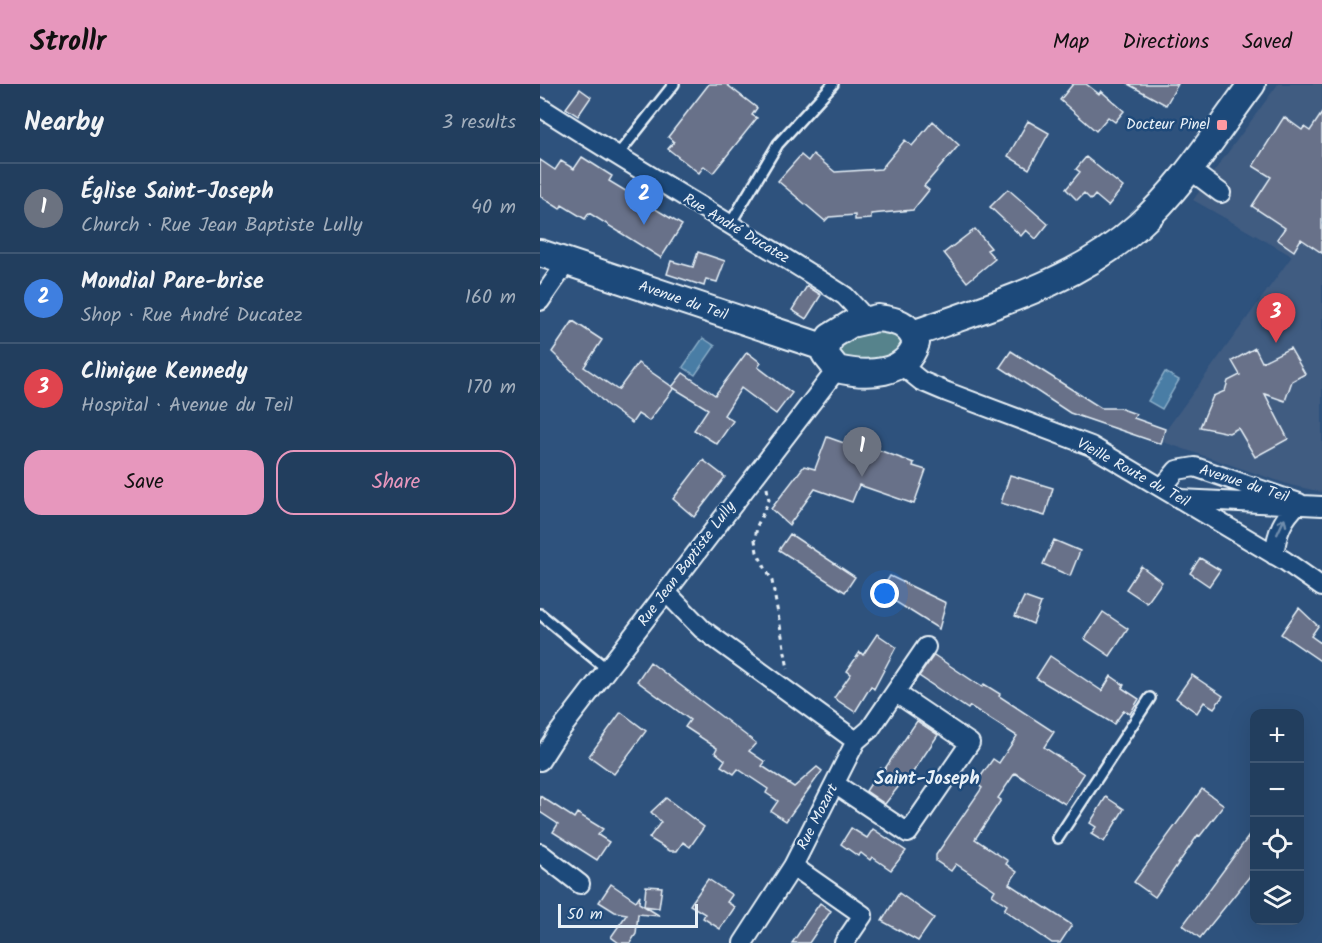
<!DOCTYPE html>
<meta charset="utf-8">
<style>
:root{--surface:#223e5e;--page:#2a4564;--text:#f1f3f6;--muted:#a2aebc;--line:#3f5773;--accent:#e797bd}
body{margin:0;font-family:Kalam,sans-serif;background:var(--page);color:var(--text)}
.controls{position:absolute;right:18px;bottom:18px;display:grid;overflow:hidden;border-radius:12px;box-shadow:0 6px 24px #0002}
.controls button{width:54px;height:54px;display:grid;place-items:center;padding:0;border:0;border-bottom:2px solid var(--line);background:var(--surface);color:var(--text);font:30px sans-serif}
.scale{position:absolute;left:18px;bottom:15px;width:140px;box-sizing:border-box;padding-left:6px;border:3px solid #e8f1f8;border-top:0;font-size:16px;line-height:21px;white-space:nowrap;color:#e8f1f8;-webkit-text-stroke:4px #1f4a7a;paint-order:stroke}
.you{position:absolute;left:345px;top:510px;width:21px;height:21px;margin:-15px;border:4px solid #fff;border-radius:50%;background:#1a73e8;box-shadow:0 0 0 9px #1a73e833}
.badge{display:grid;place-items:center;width:39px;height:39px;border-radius:50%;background:var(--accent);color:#fff;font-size:20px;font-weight:700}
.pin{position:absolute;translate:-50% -50px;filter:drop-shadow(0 2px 3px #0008)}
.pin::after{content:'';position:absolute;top:32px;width:21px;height:18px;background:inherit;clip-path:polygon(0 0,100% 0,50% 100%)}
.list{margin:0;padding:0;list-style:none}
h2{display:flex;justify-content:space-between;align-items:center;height:78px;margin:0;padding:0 24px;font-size:26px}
h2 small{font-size:20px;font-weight:400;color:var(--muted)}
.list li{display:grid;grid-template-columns:39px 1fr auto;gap:18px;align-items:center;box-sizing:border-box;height:90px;padding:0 24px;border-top:2px solid var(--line)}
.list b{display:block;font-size:22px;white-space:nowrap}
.list p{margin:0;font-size:20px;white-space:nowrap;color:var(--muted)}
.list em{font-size:20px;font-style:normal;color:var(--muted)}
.actions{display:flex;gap:12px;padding:18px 24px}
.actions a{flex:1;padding:14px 0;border:2px solid var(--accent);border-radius:18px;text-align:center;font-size:21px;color:var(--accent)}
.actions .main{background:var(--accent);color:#111}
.icon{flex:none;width:33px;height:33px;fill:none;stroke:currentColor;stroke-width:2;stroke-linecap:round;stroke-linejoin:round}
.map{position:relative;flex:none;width:782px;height:859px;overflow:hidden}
header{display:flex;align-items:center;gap:36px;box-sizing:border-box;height:84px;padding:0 30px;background:var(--accent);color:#111}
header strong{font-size:28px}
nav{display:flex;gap:33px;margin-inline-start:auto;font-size:21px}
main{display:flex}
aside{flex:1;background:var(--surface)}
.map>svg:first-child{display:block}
.built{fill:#3f5b81}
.green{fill:#56838c;stroke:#9fbac2;stroke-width:1.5}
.water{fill:#487da5;stroke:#88abc6;stroke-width:1.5}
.building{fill:#687189;stroke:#e8f1f8;stroke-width:1.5}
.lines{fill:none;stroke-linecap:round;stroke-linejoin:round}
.lane-casing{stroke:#e8f1f8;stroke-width:14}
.street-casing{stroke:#e8f1f8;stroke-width:22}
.secondary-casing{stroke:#e8f1f8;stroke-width:30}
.path{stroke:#e8f1f8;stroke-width:3;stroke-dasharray:4.5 4.5;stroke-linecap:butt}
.lane{stroke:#1f4a7a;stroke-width:9}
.street{stroke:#1f4a7a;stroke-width:18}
.secondary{stroke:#1f4a7a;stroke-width:26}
.oneway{stroke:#6f8dac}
.poi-dot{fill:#ff9aa2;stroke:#1f4a7a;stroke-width:2}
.labels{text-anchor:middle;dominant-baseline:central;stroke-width:5;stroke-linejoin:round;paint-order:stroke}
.poi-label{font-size:15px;fill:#e8f1f8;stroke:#1f4a7a;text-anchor:end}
.street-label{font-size:15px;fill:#e8f1f8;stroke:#1f4a7a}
.quarter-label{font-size:18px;font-weight:bold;fill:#e8f1f8;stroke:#1f4a7a}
</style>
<header>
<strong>Strollr</strong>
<nav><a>Map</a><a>Directions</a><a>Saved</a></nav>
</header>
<main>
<aside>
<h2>Nearby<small>3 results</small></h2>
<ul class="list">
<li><span class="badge" style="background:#6b7280">1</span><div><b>Église Saint-Joseph</b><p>Church · Rue Jean Baptiste Lully</p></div><em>40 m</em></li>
<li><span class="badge" style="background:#3f7fe0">2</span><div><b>Mondial Pare-brise</b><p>Shop · Rue André Ducatez</p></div><em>160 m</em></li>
<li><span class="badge" style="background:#e0444e">3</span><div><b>Clinique Kennedy</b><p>Hospital · Avenue du Teil</p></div><em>170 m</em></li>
</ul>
<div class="actions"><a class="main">Save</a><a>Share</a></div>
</aside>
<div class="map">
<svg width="782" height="859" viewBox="0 0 782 859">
<rect width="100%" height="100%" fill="#2e527d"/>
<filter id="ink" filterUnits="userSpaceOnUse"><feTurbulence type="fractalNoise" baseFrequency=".0167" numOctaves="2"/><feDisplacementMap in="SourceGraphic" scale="12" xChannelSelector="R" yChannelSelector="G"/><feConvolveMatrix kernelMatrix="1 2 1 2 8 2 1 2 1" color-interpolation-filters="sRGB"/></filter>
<g filter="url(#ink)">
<path class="built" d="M738 0H782V408L750 401 623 358 626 346 752 172 653 116Z"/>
<path class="green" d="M350 245 362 257 355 273 313 281 296 269 300 252 310 247Z"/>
<path class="water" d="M163 254 175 262 155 291 143 283Z
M625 288 639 296 622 325 608 317Z"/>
<path class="building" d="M169 0H186L217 24 212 31 217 34 173 89 164 82 159 89 128 65 134 58 128 53Z
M533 0H546L559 10 561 7 584 27 575 38 568 33 556 47 520 16Z
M588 0H638L626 21Z
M40 5 51 13 38 32 26 24Z
M782 29V169L761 155 754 167 737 155 745 144 712 122 731 93 713 82 744 33 762 46 764 43 770 47Z
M393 37 419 61 384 102 389 106 373 126 331 130V135L315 136V131L289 133 285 137 238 97 261 71 268 77 273 70 295 88 341 85 365 56 372 62Z
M488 37 509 49 489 85 468 72Z
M42 73 72 92 69 97 142 141 121 174 49 129 45 135 22 121 20 125 0 112V76L15 86 21 77 34 85Z
M546 73 583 103 568 122 555 111 551 116 544 109 537 116 526 105 540 88 536 85Z
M468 105 508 140 496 155 486 146 481 152 450 123Z
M435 145 451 164 447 166 455 175 427 198 404 169Z
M158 168 185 177 177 198 166 195 164 202 127 190 131 177 153 183Z
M267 202 281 211 266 235 252 226Z
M33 237 62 256 44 283 78 306 98 279 134 304 109 337 98 330 92 339 67 321 12 268Z
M715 264 722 278 750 264 765 290 752 297 745 317 725 310 748 355 715 373 698 344 689 349 660 343 673 312 685 307 688 297 700 291 692 277Z
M471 267 561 324H579L596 330 594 334 625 345 621 360 530 329 460 283Z
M207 268 221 279 218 283 252 309 236 330 201 304 184 331 193 337 177 360 154 346 168 325 132 303 143 289 175 311Z
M287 353 304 359 306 354 374 379 373 382 386 386 374 420 319 401 312 418 275 405 249 441 231 425 264 382 275 385Z
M163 376 185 393 154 433 133 415Z
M470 391 513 404 505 432 461 419Z
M250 450 315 493 305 508 239 466Z
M514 456 540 467 530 492 503 480Z
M660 474 680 486 669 502 650 489Z
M601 482 622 498 607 519 586 505Z
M350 492 406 519 399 545 340 508Z
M484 513 501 519 493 540 475 532Z
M759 524 778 542 771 552 782 560V578L741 550Z
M563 528 588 545 570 572 545 555Z
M337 550 356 563 334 605 331 602 315 628 294 614 311 590 307 587 320 568 323 571Z
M394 571 442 603 444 600 460 610 459 612 514 648 504 663 544 690 525 720 475 689 458 714 461 716 435 755 468 777 466 780 477 788 469 800 532 841 520 859H512L464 826 467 821 452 811 455 806 416 780 411 787 396 777V771L442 704 436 699 453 675 459 679 477 652 430 622 428 625 379 592Z
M510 572 562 607 571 592 584 601 582 604 599 615 590 630 584 626 574 640 496 594Z
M110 578 216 659 209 667 225 678 222 682 254 703 277 683 282 687 246 737 231 727 238 717 226 709 228 705 198 685 194 690 181 682 185 676 175 668 177 664 145 643 150 636 97 597Z
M652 591 683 612 674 624 664 618 657 629 636 614Z
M81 628 106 647 74 690 49 672Z
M377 637 398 651 365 700 362 698 345 720 326 707 341 684 344 686Z
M662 705 684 721 660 752 658 751 615 813 594 798Z
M0 712 34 734 37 729 63 745 58 751 69 758 57 776 13 748 18 740 0 728Z
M566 713 584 725 564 758 551 750 556 743 550 739Z
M126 714 164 743 150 763 143 758 137 767H130L109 754 121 738 111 728Z
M311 744 327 754 333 745 366 767 351 786 332 773 330 776 321 769 318 772 301 760Z
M714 745V787L660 854 643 841Z
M168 795 192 811 187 818 195 823 180 845 163 834 165 830 150 821Z
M71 800 96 817 100 811 99 819 120 832 98 830 96 850 90 859H79L71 853 87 830 75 828 59 818Z
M106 802 122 803 119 824 104 822Z
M359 809 394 834 378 857 342 837Z
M280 819 291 827 269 859H252Z"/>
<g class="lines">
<g class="lane-casing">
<path id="lane" d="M76 73 134 0
M190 140 238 60 293 0
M0 530 67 585
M518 754 610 614"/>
</g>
<g class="street-casing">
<path id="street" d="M0 23C101 88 204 147 305 212L319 227 322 238
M649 85 681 109
M0 217 27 178
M361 281 381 297 407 308 551 362 745 477 782 503
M622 404 637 386 655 383 759 419
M640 415 782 422
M734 471C737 448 742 435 759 419
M126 508 162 545 316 657
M0 677 16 652 297 285
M295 700 368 749 430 659 356 609
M0 769 40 800
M253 782 323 831 304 859
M203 859 253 782 316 657 330 645 386 563"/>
</g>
<g class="secondary-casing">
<path id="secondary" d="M0 169 286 264
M337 234C355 236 370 239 376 259 366 292 326 292 297 285L285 270 290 253 311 240Z
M373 250C452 221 534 200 598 142 643 102 676 48 712 0"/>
</g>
<path class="path" d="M227 404 229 416 217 442 215 456 217 468 232 497 248 585"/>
<use href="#lane" class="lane"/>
<use href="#street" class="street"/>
<use href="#secondary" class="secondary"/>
</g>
<defs><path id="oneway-shaft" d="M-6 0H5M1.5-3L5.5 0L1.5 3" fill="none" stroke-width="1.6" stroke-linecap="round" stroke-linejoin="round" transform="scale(1.5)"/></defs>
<use class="oneway" href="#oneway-shaft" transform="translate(741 442) rotate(-65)"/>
</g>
<rect class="poi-dot" x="676" y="35" width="12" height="12" rx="3"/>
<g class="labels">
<g class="poi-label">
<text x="670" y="41">Docteur Pinel</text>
</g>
<g class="street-label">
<text transform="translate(196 145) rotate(31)">Rue André Ducatez</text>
<text transform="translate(143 217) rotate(19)">Avenue du Teil</text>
<text transform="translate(593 389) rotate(29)">Vieille Route du Teil</text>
<text transform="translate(704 400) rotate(18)">Avenue du Teil</text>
<text transform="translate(147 480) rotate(-53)">Rue Jean Baptiste Lully</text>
<text transform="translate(278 733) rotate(-63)">Rue Mozart</text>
</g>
<g class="quarter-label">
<text x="387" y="695">Saint-Joseph</text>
</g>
</g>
</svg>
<div class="controls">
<button>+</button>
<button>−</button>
<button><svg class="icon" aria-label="locate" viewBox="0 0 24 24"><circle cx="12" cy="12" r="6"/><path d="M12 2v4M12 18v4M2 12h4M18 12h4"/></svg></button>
<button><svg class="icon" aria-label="layers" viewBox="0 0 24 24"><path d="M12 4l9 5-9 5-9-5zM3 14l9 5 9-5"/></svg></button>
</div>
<div class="scale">50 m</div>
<div class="you"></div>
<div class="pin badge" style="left:322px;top:393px;background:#6b7280">1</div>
<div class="pin badge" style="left:104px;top:141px;background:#3f7fe0">2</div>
<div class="pin badge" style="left:736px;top:259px;background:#e0444e">3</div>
</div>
</main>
